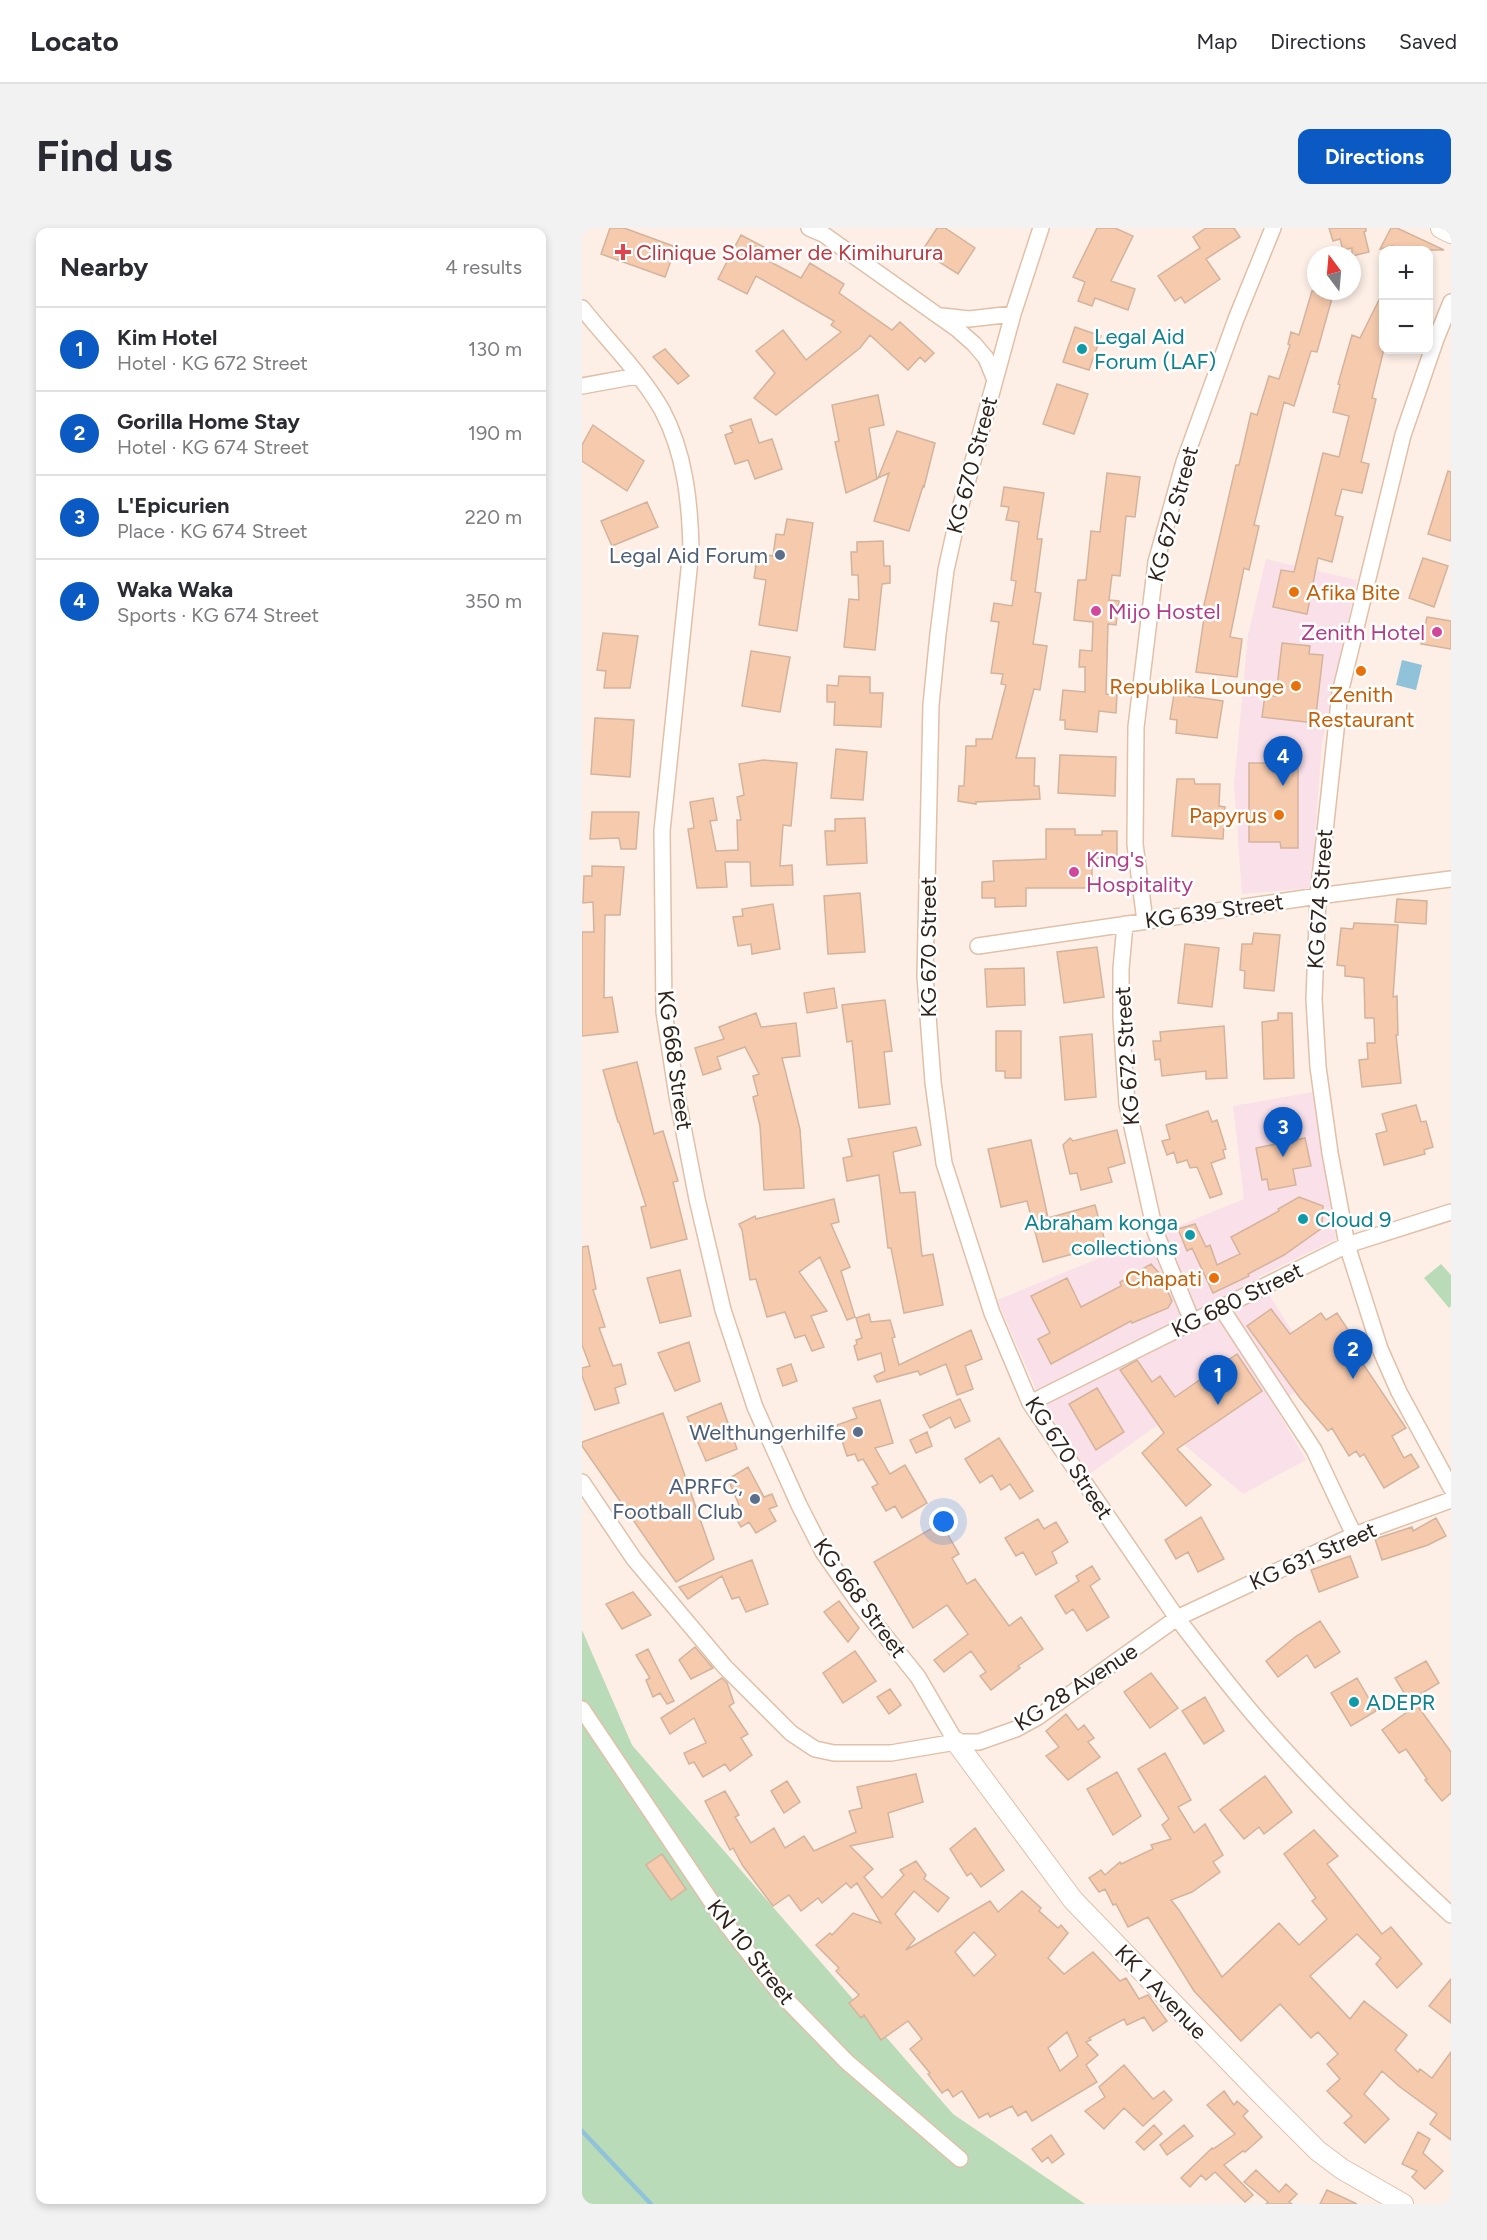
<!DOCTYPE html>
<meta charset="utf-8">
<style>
:root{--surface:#fff;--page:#f2f2f3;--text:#2b2b33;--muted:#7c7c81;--line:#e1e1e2;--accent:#0b5ac4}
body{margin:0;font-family:Figtree,sans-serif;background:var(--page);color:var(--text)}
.controls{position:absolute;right:18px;top:18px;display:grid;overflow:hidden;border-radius:12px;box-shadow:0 3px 9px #0003}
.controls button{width:54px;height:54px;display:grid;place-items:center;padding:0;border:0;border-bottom:2px solid var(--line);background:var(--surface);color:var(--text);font:30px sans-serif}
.compass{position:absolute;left:725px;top:18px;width:54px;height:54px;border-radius:50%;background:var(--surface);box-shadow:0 3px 9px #0003;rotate:344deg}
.you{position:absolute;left:362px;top:1294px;width:21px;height:21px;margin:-15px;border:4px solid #fff;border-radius:50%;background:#1a73e8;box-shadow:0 0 0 9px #1a73e833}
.badge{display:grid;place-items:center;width:39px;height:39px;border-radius:50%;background:var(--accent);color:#fff;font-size:20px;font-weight:700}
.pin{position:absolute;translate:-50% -50px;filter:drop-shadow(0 2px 3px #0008)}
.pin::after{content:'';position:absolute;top:32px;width:21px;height:18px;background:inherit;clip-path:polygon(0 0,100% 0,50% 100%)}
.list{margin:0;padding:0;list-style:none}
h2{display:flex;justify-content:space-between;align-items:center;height:78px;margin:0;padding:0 24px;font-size:26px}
h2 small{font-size:20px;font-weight:400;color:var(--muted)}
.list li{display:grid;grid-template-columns:39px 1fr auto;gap:18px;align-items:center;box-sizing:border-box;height:84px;padding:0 24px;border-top:2px solid var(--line)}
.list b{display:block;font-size:22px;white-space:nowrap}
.list p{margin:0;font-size:20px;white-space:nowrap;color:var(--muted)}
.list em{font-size:20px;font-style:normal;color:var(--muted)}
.map{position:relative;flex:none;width:869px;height:1976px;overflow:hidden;border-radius:12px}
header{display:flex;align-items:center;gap:36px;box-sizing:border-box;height:84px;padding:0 30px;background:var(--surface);border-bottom:2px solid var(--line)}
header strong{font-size:28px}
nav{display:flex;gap:33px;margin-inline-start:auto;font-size:21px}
.intro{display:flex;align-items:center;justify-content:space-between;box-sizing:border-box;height:144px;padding:0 36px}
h1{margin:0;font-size:42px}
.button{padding:15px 27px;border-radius:12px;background:var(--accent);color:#fff;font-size:21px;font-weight:700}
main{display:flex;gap:36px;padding:0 36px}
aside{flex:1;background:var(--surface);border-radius:12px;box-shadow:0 3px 9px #0003}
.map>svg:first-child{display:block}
.commercial{fill:#fae0e8}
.green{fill:#badbb7}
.water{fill:#90c3da}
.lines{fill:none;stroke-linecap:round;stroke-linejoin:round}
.stream{stroke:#90c3da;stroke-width:4.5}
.building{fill:#f5caad;stroke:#d4b39d;stroke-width:1.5;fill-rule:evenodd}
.minor-casing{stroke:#e0c0a9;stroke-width:18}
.major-casing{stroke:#e0c0a9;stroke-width:22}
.minor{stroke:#fff;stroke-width:15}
.major{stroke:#fff;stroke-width:20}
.health-dot{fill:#e0444e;stroke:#fff;stroke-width:2}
.culture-dot{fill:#0f9aa8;stroke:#fff;stroke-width:2}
.service-dot{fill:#5c6f8a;stroke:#fff;stroke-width:2}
.food-dot{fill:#e8710a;stroke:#fff;stroke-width:2}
.hotel-dot{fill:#d1479c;stroke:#fff;stroke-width:2}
.labels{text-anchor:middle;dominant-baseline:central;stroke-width:5;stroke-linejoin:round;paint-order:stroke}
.health-label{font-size:22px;fill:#be3a42;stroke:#fff;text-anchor:start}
.culture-label{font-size:22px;fill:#0d838f;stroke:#fff;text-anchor:start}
.street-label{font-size:22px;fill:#2f231b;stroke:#fff}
.service-label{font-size:22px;fill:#4e5e75;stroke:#fff;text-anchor:end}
.food-label{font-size:22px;fill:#c56008;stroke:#fff;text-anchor:end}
.hotel-label{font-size:22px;fill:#b23c85;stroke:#fff;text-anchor:start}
</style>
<header>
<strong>Locato</strong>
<nav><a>Map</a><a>Directions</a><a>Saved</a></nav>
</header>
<div class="intro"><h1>Find us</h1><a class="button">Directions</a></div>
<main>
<aside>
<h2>Nearby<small>4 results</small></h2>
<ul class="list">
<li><span class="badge">1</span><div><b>Kim Hotel</b><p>Hotel · KG 672 Street</p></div><em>130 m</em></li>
<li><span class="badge">2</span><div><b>Gorilla Home Stay</b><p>Hotel · KG 674 Street</p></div><em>190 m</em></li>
<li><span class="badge">3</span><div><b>L'Epicurien</b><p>Place · KG 674 Street</p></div><em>220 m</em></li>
<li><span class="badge">4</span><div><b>Waka Waka</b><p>Sports · KG 674 Street</p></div><em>350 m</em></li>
</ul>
</aside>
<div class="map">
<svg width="869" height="1976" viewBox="0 0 869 1976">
<rect width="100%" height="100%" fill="#fdefe6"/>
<path class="commercial" d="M684 331 775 352 740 515 729 660 660 666 652 556 666 407Z
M731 864 754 1011 676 1049 739 1149 692 1177 724 1232 661 1266 577 1196 505 1248 453 1159 415 1072 662 971 651 878Z"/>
<path class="green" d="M859 1036 869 1047V1078L867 1080 842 1050Z
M0 1402 50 1517 371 1886 503 1976H0Z"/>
<path class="water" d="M820 432 840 437 834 462 814 457Z"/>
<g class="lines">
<path class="stream" d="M0 1903 69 1976"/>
</g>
<path class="building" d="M28 0H42L94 19 83 49 19 26Z
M355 0H363L393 20 376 46 340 23Z
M515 0H533L551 8 529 53 553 61 546 82 513 70 510 78 496 73 503 54 491 49Z
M624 0H652L658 9 624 31 638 51 603 75 599 69 593 73 576 48 618 20 611 9Z
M747 0H784V3L782 4 787 24 770 28V20L761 22 758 11 751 13Z
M809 0H815L862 22H808L810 18 798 21Z
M159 7 182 19 177 28 219 50 228 35 262 56 257 65 310 102 318 94 352 125 343 134 338 129 326 142 288 107 278 120 194 187 172 170 193 145 174 123 201 102 224 132 259 104 249 97 252 93 174 48 165 66 136 51Z
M730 63H752L735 124 729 123 712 178 702 174 672 297 677 298 667 342 662 340 648 409 660 411 655 449 614 444 622 390H619L654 237H657L669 185 675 187 687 148 697 151 708 117 706 116 709 104 717 107Z
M801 64V125L790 170 794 171 779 234 787 236 780 265 760 261 753 287 761 289 750 334 736 330 725 386 691 379 699 342 712 344 741 225 757 229 767 188 751 184 758 157 756 156 770 107 778 110Z
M493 99 519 108 507 142 481 134Z
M83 121 107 148 96 156 71 129Z
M475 156 506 166 492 206 461 196Z
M296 167 302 197 287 200 295 251 264 265 253 214 257 213 250 177Z
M169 191 177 215 190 211 200 241 173 251 166 232 153 236 143 207 151 204 148 198Z
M11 197 62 233 45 263 0 233V217Z
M315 203 353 215 342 259 341 258 327 303 292 293 307 245 296 250Z
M866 243 869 244V313L846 306Z
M525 245 558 249 553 289 544 288 538 348 530 347 527 372 537 373 534 397 526 396 524 466 535 467 534 485 517 483 515 504 483 501V492H478L481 462 503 464V439H497L498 422 510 423 511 394 492 392 496 352H504L509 303 518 304Z
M422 259 462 265 455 311H460L453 364 459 365 451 416 465 418 458 462 452 461 434 530H453L452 558H457L458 571 394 574V576L376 573 377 558H382L384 518H394V511H410L424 457 419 456 421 446 409 445 417 394 409 393 412 375 430 378 434 353 429 352 437 294 424 292 427 279 419 278Z
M65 274 76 299 30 318 19 293Z
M205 291 231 295 215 403 177 397 184 352 172 350 176 325 191 328 194 306 202 307Z
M301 313 302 338H308V355L300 356 293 422 262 419 267 371 277 372 276 347H270L269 324H275V314Z
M841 330 866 338 852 379 827 370Z
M845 389 869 393V421L839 416Z
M21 405 56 408 48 460H22L24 443 15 442Z
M700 415 728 418 727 426 741 427 733 495 680 489 683 467 694 468Z
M169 423 208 429 198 484 160 478Z
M257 448 288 449V465H301L299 499 252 497 253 474H245V457L256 458Z
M592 466 641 473 635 510 594 505 595 492 588 491Z
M13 490 52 492 48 549 9 546Z
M254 521 285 524 281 572 249 570Z
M478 527 534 529 533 568 476 565Z
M181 532 215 535 209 598 201 597 198 638 210 637 211 657 169 658 168 634H143L145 659 115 660 106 601 112 600 108 574 131 570 135 592 128 593 134 623 156 622 155 592H159L155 569 162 567 157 536Z
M667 535H716V620H699L698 614H667Z
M595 551H612L613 556H638L637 578 643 579 641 611 590 608Z
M10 584H57L54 621H39L37 610 8 611Z
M283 590 285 635 245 637 243 603H253V591Z
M464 601H493V607H520V603H535V630H510V660H444V678L413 679V670H400V654L412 653 411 633 464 631Z
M10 638 42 639 38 687H23L22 770 30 769 36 804 0 808V704H12L11 674 1 675 2 648H10Z
M278 665 283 724 246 726 242 668Z
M815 671 845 673 844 696 813 694Z
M191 676 198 721 170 726 169 716 156 718 151 689 161 688 160 681Z
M772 695 816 697 811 769 815 768 816 807H814L819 855 780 859 777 832 786 831 785 815H793L792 790H783L782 750 763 748V738L755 737 759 700 771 701Z
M672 705 698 707 692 763 662 760 663 743 658 742 660 716H670Z
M603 716 637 720 630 779 596 775Z
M515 719 522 769 482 775 475 724Z
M442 740 443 777 405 779 403 741Z
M252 760 255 780 225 785 222 765Z
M303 772 310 823 302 824 308 876 277 880 270 813 265 814 260 777Z
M174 785 179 799 214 795 218 828 200 830 218 901 222 960 182 962 178 898 171 869 176 867 171 848 177 846 163 819 135 829 139 841 121 847 113 820 142 811 137 799Z
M696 785H710L712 850 682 851 680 794 696 792Z
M642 798 645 850 624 851V843L580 848 578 831 573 832 571 813H579L578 804Z
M414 803H439V850H423V843H414Z
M510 806 514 869 483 872 478 809Z
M55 834 72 906 81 903 96 953 91 954 105 1011 69 1020 59 979 64 978 37 894H36L21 842Z
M834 877 839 894 844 893 851 919 842 922 843 926 802 937 794 906 805 903 800 886Z
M626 883 630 894 635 892 644 921 641 922 643 930 629 935 640 966 628 970 615 939 608 940 605 932 595 935 592 924 585 927 580 913 588 911 584 897Z
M334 899 339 917 311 924 318 965 333 964 340 1028 351 1026 361 1077 322 1085 309 1020H306L297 947 265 953 261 930 270 928 266 911Z
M535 902 543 935 526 940 530 954 499 962 495 945 488 946 481 917 488 910 491 913Z
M723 910 729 938 711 941 714 957 687 962 685 951 680 952 674 920Z
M449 912 466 990 513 977 524 1017 461 1034 445 973 419 979 406 921Z
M717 969 741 978 740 1000 702 1027 666 1046 667 1048 631 1065 610 1020 605 1023 596 1001 613 996 624 1019 628 1017 635 1037 658 1026 649 1009 697 983 696 981Z
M252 971 257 994 249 996 268 1039 259 1043 273 1089 265 1092 238 1029 217 1044 245 1083 229 1088 242 1119 230 1123 223 1107 213 1110 203 1084 185 1089 174 1051 168 1052 160 1002 157 996 173 988 174 991Z
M6 1018 14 1061 11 1062 23 1099 17 1100 31 1138 39 1136 44 1156 33 1160 37 1175 13 1182 0 1148V1140L8 1138 0 1117V1019Z
M569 1036 578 1046 590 1073 586 1080 550 1095 549 1093 469 1136 456 1111 468 1105 449 1068 485 1050 499 1079 539 1058 538 1054Z
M98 1042 109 1088 78 1095 65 1050Z
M689 1081 708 1106 739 1085 744 1092 755 1085 776 1117 771 1121 824 1200 810 1208 822 1230 829 1226 837 1239 802 1260 782 1226 778 1229 774 1223 767 1228 750 1200 746 1203 718 1170 665 1098Z
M287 1086 289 1094 308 1092 313 1109 310 1110 317 1137 389 1102 400 1131 383 1138 391 1161 375 1167 364 1136 338 1147 336 1143 295 1154 292 1148 303 1143 299 1125 276 1132 272 1118 275 1116 274 1112 280 1110 274 1090Z
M107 1114 118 1153 93 1163 76 1125Z
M655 1126 680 1163 595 1221 629 1257 604 1278 560 1225 582 1205 538 1142 555 1132 570 1154 578 1148 593 1169Z
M209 1136 215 1153 201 1158 195 1141Z
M515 1160 542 1204 514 1222 487 1176Z
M378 1171 388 1193 373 1200 368 1189 348 1200 341 1187Z
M298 1172 311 1215 293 1220 308 1246 323 1237 345 1275 320 1290 313 1278 304 1283 290 1259 296 1256 281 1231 276 1233 273 1226 265 1228 255 1197 275 1190 271 1180Z
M139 1175 155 1221 124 1233 105 1189Z
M81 1185 132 1331 94 1354 0 1218V1214Z
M345 1204 350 1218 334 1225 328 1212Z
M417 1210 451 1263 438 1271 428 1256 419 1262 410 1247 398 1255 383 1231Z
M166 1239 182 1269 190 1266 195 1278 187 1281 194 1293 174 1305 167 1294 159 1299 150 1284 157 1277 146 1251Z
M619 1289 642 1331 616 1344 606 1324 594 1331 583 1312Z
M854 1290 864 1308 846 1317 800 1332 793 1311 830 1299 831 1303Z
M456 1291 462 1301 474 1294 486 1314 470 1324 475 1335 454 1347 441 1324 434 1328 423 1310Z
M359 1295 377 1326 370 1330 385 1356 393 1351 427 1398 439 1389 461 1421 436 1438 438 1440 409 1462 398 1448 404 1444 389 1423 362 1444 352 1432 386 1406 365 1377 331 1400 292 1334Z
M768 1328 776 1349 737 1364 729 1342Z
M170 1332 186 1376 164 1384 157 1369 150 1371 140 1348 106 1371 97 1359Z
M510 1338 518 1351 508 1358 527 1389 505 1403 491 1381 484 1386 473 1368 497 1353 494 1348Z
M51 1364 69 1387 40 1401 24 1376Z
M257 1373 277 1400 266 1414 242 1384Z
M738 1393 758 1424 733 1440 725 1427 696 1449 684 1433 713 1409Z
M113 1419 131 1440 109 1451 97 1432Z
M66 1421 92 1473 85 1476 78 1465 71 1469 64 1452 68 1450 54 1427Z
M273 1423 294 1453 261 1475 241 1445Z
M844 1433 857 1455 827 1473 813 1450Z
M569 1445 596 1480 568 1500 542 1464Z
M140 1450 145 1455 152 1475 147 1478 166 1506 159 1510 170 1527 148 1543 143 1536 121 1549 112 1534 107 1536 102 1525 124 1515 112 1490 88 1506 79 1490Z
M775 1450 794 1483 769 1498 749 1465Z
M308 1461 319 1477 307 1486 295 1469Z
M623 1469 642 1503 622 1516 600 1483Z
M835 1477 869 1524V1565L860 1573 843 1552 845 1551 824 1521 817 1525 800 1502Z
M484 1486 496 1502 502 1497 512 1510 506 1514 518 1529 486 1552 464 1528 477 1519 464 1503Z
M583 1525 609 1572 596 1579 612 1605 623 1596 641 1627 631 1634 638 1644 610 1664 589 1672 597 1682 640 1749 697 1695 717 1717 745 1691 730 1673 734 1670 702 1626 732 1602 756 1628 745 1636 800 1706 809 1699 840 1736 815 1760 794 1736 799 1730 775 1706 728 1748 768 1791 782 1773 825 1807 813 1822 836 1844 838 1841 850 1850 869 1824V1912L848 1896 855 1886 818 1859 800 1843 782 1866 807 1891 783 1915 762 1895 770 1888 745 1863 758 1851 745 1836 756 1826 736 1804 729 1810 698 1776 659 1813 612 1763 566 1689 546 1699 534 1676 531 1677 523 1661 517 1664 507 1650 519 1642 523 1647 538 1634 539 1636 571 1621 569 1617 589 1611 580 1597 587 1591 556 1541Z
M535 1544 559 1588 531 1607 505 1561Z
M334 1546 341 1574 306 1585 311 1609 268 1618 291 1641 282 1649 300 1670 322 1647 318 1642 334 1633 344 1647 342 1651 367 1670 356 1684 332 1663 313 1686 333 1711 324 1722 408 1673 416 1684 440 1663 459 1680 457 1683 476 1700 479 1697 486 1705 466 1730 482 1746 511 1724 538 1753 544 1750 557 1771 566 1767 585 1793 571 1803 562 1789 545 1797 542 1791 507 1810 509 1812 504 1814 516 1827 504 1837 515 1854 450 1893 444 1883 436 1888 430 1878 408 1889 406 1885 397 1890 380 1863 371 1869 366 1861 360 1865 346 1846 348 1845 328 1821 340 1811 326 1793 299 1812 282 1787 279 1790 267 1775 277 1767 254 1743 257 1740 234 1717 248 1705 250 1707 271 1685 299 1695 275 1655 269 1660 264 1655 240 1675 236 1670 219 1683 207 1667 191 1678 161 1638 151 1620 148 1622 123 1573 143 1563 157 1587 153 1589 169 1615 192 1600 203 1620 222 1608 232 1623 274 1604 267 1583 280 1580 275 1559ZM392 1704 414 1727 392 1748 373 1724ZM485 1804 496 1828 478 1843 466 1820Z
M683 1548 710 1584 682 1606 677 1599 662 1611 638 1582Z
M205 1553 218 1574 202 1585 189 1563Z
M393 1600 422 1642 399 1659 389 1645 385 1648 368 1621Z
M80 1626 104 1661 89 1672 64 1637Z
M869 1751V1795L847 1778Z
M542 1837 571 1871 582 1863 590 1872 561 1898 542 1880 522 1901 503 1883 523 1869 517 1859Z
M642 1863 652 1877 655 1873 666 1883 661 1888 680 1909 663 1924 661 1923 642 1937 671 1967 663 1974 633 1944 624 1952 619 1947 608 1959 599 1950 630 1920 631 1921 653 1906 625 1877Z
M572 1897 580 1906 562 1922 554 1914Z
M602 1897 611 1908 585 1927 578 1917Z
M836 1904 848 1911 841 1925 861 1943 843 1961 830 1949 835 1943 820 1936Z
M469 1907 482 1926 470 1935 466 1929 460 1934 450 1921Z
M674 1942 697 1964 704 1956 715 1966 707 1974 710 1976H684L686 1974 662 1954Z
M745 1962 775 1976H738Z"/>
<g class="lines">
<g class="minor-casing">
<path id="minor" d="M227 0 241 6 375 101 392 116 404 130 413 152
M459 0 431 86 376 288 364 342 356 406 349 477 343 748 351 854 362 935 410 1085 448 1175 595 1390 772 1307 869 1272
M869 74 854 111 821 207 758 465 736 668 732 771 736 839 748 925 765 1017 798 1121 817 1164 869 1260
M0 80C26 113 59 145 80 182 103 225 108 274 109 322L80 603 82 784 95 868 115 971 141 1082 173 1179 217 1277 241 1324 276 1374 336 1449 374 1514
M360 88 387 91 431 86
M0 158 55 148
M563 693 553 616 554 499 574 334 602 234 654 91 691 0
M543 696 539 741V790L545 876 573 1003 610 1093
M396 718 736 668 869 651
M640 1081 732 1222 772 1307
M448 1175 765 1017 869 984
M0 1254 52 1331 143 1439 209 1505 233 1521 252 1525H309L374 1514H397L434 1501 456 1489 595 1390C624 1428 653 1466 684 1501 742 1567 805 1628 869 1687
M0 1481 145 1697 196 1763 265 1834 378 1931"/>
</g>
<g class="major-casing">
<path id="major" d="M859 0 869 5
M374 1514 491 1672 677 1864 736 1923 760 1941 821 1976"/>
</g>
<use href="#minor" class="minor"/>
<use href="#major" class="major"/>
</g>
<path class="health-dot" d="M38 15h6v6h6v6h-6v6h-6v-6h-6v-6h6z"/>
<g class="culture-dot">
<circle cx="500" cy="121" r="6"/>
<circle cx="721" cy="991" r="6"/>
<circle cx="608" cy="1007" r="6"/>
<circle cx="772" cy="1474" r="6"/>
</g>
<g class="service-dot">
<circle cx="198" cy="327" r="6"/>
<circle cx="276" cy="1204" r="6"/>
<circle cx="173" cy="1271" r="6"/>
</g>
<g class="food-dot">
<circle cx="712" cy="364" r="6"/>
<circle cx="779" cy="443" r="6"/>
<circle cx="714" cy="458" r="6"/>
<circle cx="697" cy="587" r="6"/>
<circle cx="632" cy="1050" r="6"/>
</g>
<g class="hotel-dot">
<circle cx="514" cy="383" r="6"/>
<circle cx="855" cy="404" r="6"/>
<circle cx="492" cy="644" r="6"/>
</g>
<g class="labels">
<g class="health-label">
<text x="54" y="24">Clinique Solamer de Kimihurura</text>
</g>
<g class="culture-label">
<text x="512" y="108">Legal Aid<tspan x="512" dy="25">Forum (LAF)</tspan></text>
<text x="733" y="991">Cloud 9</text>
<text x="596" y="994" text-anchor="end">Abraham konga<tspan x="596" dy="25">collections</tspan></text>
<text x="784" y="1474">ADEPR</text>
</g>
<g class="street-label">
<text transform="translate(390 237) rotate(-75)">KG 670 Street</text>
<text transform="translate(591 286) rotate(-75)">KG 672 Street</text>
<text transform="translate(738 671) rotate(-86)">KG 674 Street</text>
<text transform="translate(632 683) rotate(-8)">KG 639 Street</text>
<text transform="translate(346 719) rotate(-90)">KG 670 Street</text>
<text transform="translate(545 828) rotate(-94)">KG 672 Street</text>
<text transform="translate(93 832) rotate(82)">KG 668 Street</text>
<text transform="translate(655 1072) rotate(-26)">KG 680 Street</text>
<text transform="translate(487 1230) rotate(57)">KG 670 Street</text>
<text transform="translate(731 1328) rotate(-24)">KG 631 Street</text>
<text transform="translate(278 1370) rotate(54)">KG 668 Street</text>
<text transform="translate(494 1459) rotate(-33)">KG 28 Avenue</text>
<text transform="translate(169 1724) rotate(52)">KN 10 Street</text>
<text transform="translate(579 1764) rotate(46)">KK 1 Avenue</text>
</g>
<g class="service-label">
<text x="186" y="327">Legal Aid Forum</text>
<text x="264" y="1204">Welthungerhilfe</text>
<text x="161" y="1258">APRFC,<tspan x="161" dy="25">Football Club</tspan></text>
</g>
<g class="food-label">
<text x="724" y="364" text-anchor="start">Afika Bite</text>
<text x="702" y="458">Republika Lounge</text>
<text x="779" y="466" text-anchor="middle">Zenith<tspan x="779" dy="25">Restaurant</tspan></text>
<text x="685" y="587">Papyrus</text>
<text x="620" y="1050">Chapati</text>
</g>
<g class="hotel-label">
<text x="526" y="383">Mijo Hostel</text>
<text x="843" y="404" text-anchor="end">Zenith Hotel</text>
<text x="504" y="631">King's<tspan x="504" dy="25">Hospitality</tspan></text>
</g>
</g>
</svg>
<div class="controls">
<button>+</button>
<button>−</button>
</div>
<svg class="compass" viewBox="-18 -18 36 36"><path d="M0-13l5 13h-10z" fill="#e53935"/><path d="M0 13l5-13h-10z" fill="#7c7c81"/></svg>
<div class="you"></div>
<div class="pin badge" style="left:636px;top:1177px">1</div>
<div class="pin badge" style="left:771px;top:1151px">2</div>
<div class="pin badge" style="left:701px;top:929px">3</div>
<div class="pin badge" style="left:701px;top:558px">4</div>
</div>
</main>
